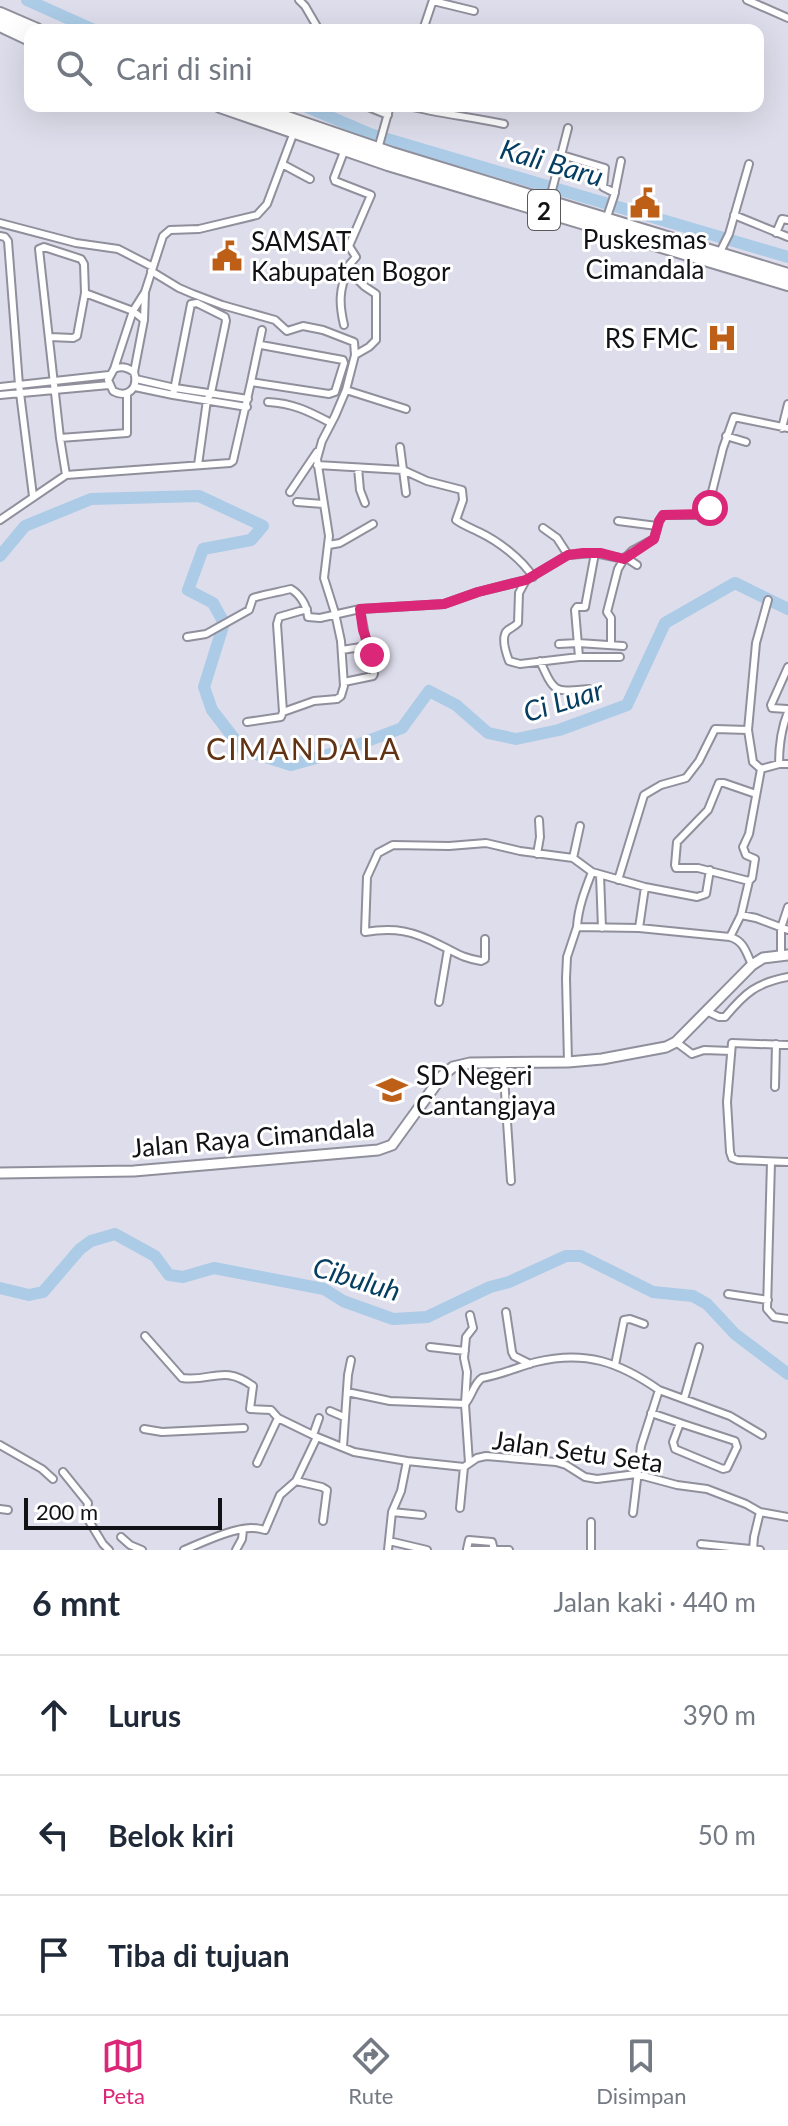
<!DOCTYPE html>
<html lang="id">
<meta charset="utf-8">
<style>
:root{--surface:#fff;--page:#f2f2f3;--text:#1f2937;--muted:#747a83;--line:#e0e1e3;--accent:#db2777}
body{margin:0;font-family:Lato,sans-serif;background:var(--page);color:var(--text)}
.scale{position:absolute;left:24px;bottom:20px;width:198px;box-sizing:border-box;padding-left:8px;border:4px solid #121216;border-top:0;font-size:22px;line-height:28px;white-space:nowrap;color:#121216;-webkit-text-stroke:6px #fff;paint-order:stroke}
.stop{position:absolute;width:24px;height:24px;margin:-18px;border:6px solid #db2777;border-radius:50%;background:#fff}
.stop.end{background:#db2777;border-color:#fff;box-shadow:0 2px 8px #0008}
.list{margin:0;padding:0;list-style:none}
h2{display:flex;justify-content:space-between;align-items:center;height:104px;margin:0;padding:0 32px;font-size:34px}
h2 small{font-size:26px;font-weight:400;color:var(--muted)}
.list li{display:grid;grid-template-columns:52px 1fr auto;gap:24px;align-items:center;box-sizing:border-box;height:120px;padding:0 32px;border-top:2px solid var(--line)}
.list b{display:block;font-size:30px;white-space:nowrap}
.list em{font-size:26px;font-style:normal;color:var(--muted)}
.icon{flex:none;width:44px;height:44px;fill:none;stroke:currentColor;stroke-width:2;stroke-linecap:round;stroke-linejoin:round}
.map{position:relative;flex:none;width:788px;height:1550px;overflow:hidden}
.search{position:absolute;background:var(--surface);box-shadow:0 8px 32px #0002;left:24px;right:24px;top:24px;height:88px;display:flex;align-items:center;gap:20px;box-sizing:border-box;padding:0 28px;border-radius:16px;color:var(--muted);font-size:30px}
.sheet{height:464px;background:var(--surface)}
nav{display:flex;justify-content:space-around;align-items:center;box-sizing:border-box;height:112px;border-top:2px solid var(--line);background:var(--surface);font-size:22px;color:var(--muted)}
nav a{display:grid;justify-items:center;gap:4px}
nav .on{color:var(--accent)}
.map>svg:first-child{display:block}
.lines{fill:none;stroke-linecap:round;stroke-linejoin:round}
.river{stroke:#abcbe6;stroke-width:12}
.street-casing{stroke:#908f9c;stroke-width:10}
.secondary-casing{stroke:#908f9c;stroke-width:13}
.highway-casing{stroke:#908f9c;stroke-width:16}
.street{stroke:#fff;stroke-width:6}
.secondary{stroke:#fff;stroke-width:9}
.highway{stroke:#fff;stroke-width:12}
.route{stroke:#db2777;stroke-width:10}
.labels{text-anchor:middle;dominant-baseline:central;stroke-width:6;stroke-linejoin:round;paint-order:stroke}
.shield{fill:#fff;stroke:#59595c;stroke-width:2}
.shield-label{font-size:24px;font-weight:bold;fill:#121216}
.poi-label{font-size:26px;fill:#121216;stroke:#fff;text-anchor:start}
.street-label{font-size:26px;fill:#121216;stroke:#fff}
.water-label{font-size:28px;font-style:italic;fill:#053e61;stroke:#fff}
.quarter-label{font-size:30px;letter-spacing:2px;fill:#613314;stroke:#fff}
</style>
<div class="map">
<svg width="788" height="1550" viewBox="0 0 788 1550">
<rect width="100%" height="100%" fill="#deddeb"/>
<g class="lines">
<path class="river" d="M27 0 94 30
M305 106 370 134 788 257
M0 556 25 526 91 499 199 496 263 526 251 540 203 549 188 590 213 603 224 623 204 687 212 710 243 750 291 765 341 751 402 728 429 691 456 705 488 733 516 739 559 730 627 705 665 623 735 583 788 609
M0 1288 29 1295 43 1292 80 1249 91 1241 115 1234 155 1256 169 1275 183 1277 214 1268 324 1289 343 1301 393 1319 427 1317 490 1287 509 1282 566 1256H581L653 1292 693 1296 707 1304 735 1334 788 1374"/>
<g class="street-casing">
<path id="street" d="M299 0 305 6 319 30
M747 0 788 18
M433 1 474 11
M423 30 433 0
M366 106 388 115
M409 106C440 114 472 117 504 124
M378 149 390 106
M562 155 605 168 603 187 615 193
M282 164 310 179
M549 202 568 128
M734 215 788 237
M606 220 614 196 621 161
M0 223 76 243 118 249 153 267
M776 233 782 219 788 220
M0 236 5 237 8 241 19 385 33 496
M719 254 729 234 749 164
M151 271 179 288 193 294 222 305 275 320 287 331 303 326 323 330 354 342 355 355
M344 325C339 304 339 289 348 270
M50 337 73 338 77 336 85 293
M114 369 133 311 145 292 163 236 170 230 199 229 257 215 267 204 294 132
M134 372C127 367 122 366 114 369L108 380 113 391C128 399 139 388 134 372L144 320 145 292
M136 379 175 388 248 399
M251 382 262 330
M0 387 109 375
M135 387 173 395 247 407
M346 390 406 409
M0 395 109 385
M173 395 191 304 197 303 225 317 226 321 211 393 207 400 198 465
M268 402C293 403 310 412 331 423
M782 428 788 404
M726 436 746 442
M60 438 39 249 44 247 81 259 84 264 85 293 133 311 144 320
M400 447 406 493
M317 465 403 470 427 481 462 490 463 500 456 520C463 525 471 528 479 532 498 541 522 559 533 577
M358 468 360 490 365 503
M66 475 60 438 127 433V394
M290 492 317 452
M297 502 323 504
M0 520 66 475 230 463 233 461 251 382 329 394 335 392 344 363 343 360 261 345
M618 521 657 526
M543 528 557 538 568 555
M329 545 340 543 373 524
M625 557 637 565
M526 580 519 593 518 623C515 626 511 628 508 630 500 636 506 653 509 661L520 664 579 657H620
M360 609 367 646
M187 637 206 634 249 610 253 598C265 594 279 592 291 589 301 595 307 606 308 617L320 618 360 609 444 604 478 592 526 580 568 555 595 553 624 559 632 551 654 539 659 521 663 515H699L707 512 723 448 734 417 788 428
M559 644 578 643 623 646
M611 644V618L607 612 618 569 624 559
M342 650 367 646 372 655 374 674 373 676 344 682
M579 657 575 610 577 607H585L595 553
M540 661C555 694 554 692 589 689
M788 667 771 705 772 708 787 709 788 711
M283 712 277 624 279 617 307 609
M247 722 281 717 283 712 314 701 337 699 341 696 344 686 341 641 335 613 324 578 329 536 317 459 322 441 335 416 346 390 355 355 369 347 376 340V294L364 286 348 270 349 265 356 257 349 246 371 195 335 181 334 178 345 149
M779 764C779 745 781 729 788 712
M761 769 753 762 748 730 756 643 768 600
M761 769 779 764H788
M537 854 540 837 539 820
M573 858 580 826
M600 875 602 928
M618 880 644 795 661 785 686 778 699 761 715 729 748 730
M749 881 698 868H676L675 865 677 842 708 810 719 783H724L756 794
M741 915 756 918 788 930
M577 927C578 908 585 890 592 872
M639 928 645 887
M730 937 741 915 749 881 752 878 755 859 746 855 743 847 749 834 761 769
M485 939V959L481 961C462 958 457 953 440 945 413 931 395 927 365 932L367 877 378 853 393 845 449 846 486 843 520 851 573 858 592 872 645 887 697 897 706 894 710 870
M781 955V928L788 907
M439 1002 448 949
M706 1011 719 1017H725C745 993 756 983 788 977
M676 1042 692 1054 704 1050 731 1051
M788 1045 732 1043 727 1102 730 1152 732 1158 738 1160 788 1162
M503 1062 511 1181
M568 1062 566 978 567 957 577 927 639 928 730 937C744 941 746 952 752 965
M775 1087 776 1044
M771 1162 767 1309 774 1317 788 1319
M728 1294 768 1300
M506 1312 512 1352 514 1356 530 1364
M145 1336 182 1378C212 1382 223 1364 253 1386L250 1409 271 1410 278 1418 317 1437
M430 1347 465 1351
M615 1365 624 1320 630 1319 644 1324
M659 1390 730 1416 762 1435
M347 1392 390 1401 465 1404
M684 1399 699 1347
M465 1404C472 1396 474 1383 482 1378 500 1375 518 1367 536 1362 585 1350 619 1362 659 1390L641 1446 633 1513
M330 1411 344 1417
M651 1413C663 1417 674 1421 686 1425L735 1441 737 1447 727 1468 723 1469 675 1449 673 1442 680 1423
M144 1429 162 1432 244 1428
M313 1435 319 1418
M0 1445 42 1469 53 1479
M343 1447 348 1375 351 1360
M257 1463 278 1418
M469 1463 465 1404 467 1372 464 1358 466 1337 473 1328 470 1315
M63 1472 88 1503 86 1516 103 1544 109 1550
M296 1481 322 1487 327 1490 323 1521
M460 1508 464 1467
M0 1509 8 1510
M392 1512 422 1515
M121 1537 130 1545 142 1550
M389 1541 427 1550
M701 1544 760 1550
M467 1549 469 1540 492 1542 494 1550
M184 1550C201 1543 235 1527 253 1528 257 1528 261 1529 265 1530L280 1495 296 1481 317 1437 354 1452 407 1461 464 1467 477 1458 486 1456 556 1462 566 1465 585 1477 597 1479 636 1474 677 1485 707 1489 746 1504 760 1512 788 1517
M236 1550 242 1539 243 1530
M388 1550 392 1512 401 1491 407 1461
M467 1550H509
M591 1550V1522
M753 1550 754 1537 760 1512"/>
</g>
<g class="secondary-casing">
<path id="secondary" d="M0 1173 134 1171 378 1150 392 1145 442 1076 453 1067 470 1063 568 1062 602 1059 666 1047 676 1042 752 965 763 958 788 955"/>
</g>
<g class="highway-casing">
<path id="highway" d="M0 14 37 30
M0 25 30 39
M220 106 388 164 788 284
M252 106 392 154 788 275"/>
</g>
<use href="#street" class="street"/>
<use href="#secondary" class="secondary"/>
<use href="#highway" class="highway"/>
</g>
<g class="lines">
<path class="route" d="M372 655 363 630 360 609 444 604 478 592 526 580 568 555 583 553H601L624 559 654 539 659 521 663 515 703 514 710 508"/>
</g>
<defs>
<g id="civic-bare" transform="scale(2.4)"><path d="M-.6-6.5H3V-4.5H.6V-3L4-1V1h2V6H-6V1h2V-1L-.6-3ZM-1.2 2.5V6h2.4V2.5Z" fill="#be5f17" stroke="#fff" stroke-width="2.5" paint-order="stroke"/></g>
<g id="hospital-bare" transform="scale(2.4)"><path d="M-5-5h3v3.5h4V-5h3V5h-3V1.5h-4V5h-3Z" fill="#be5f17" stroke="#fff" stroke-width="2.5" paint-order="stroke"/></g>
<g id="school-bare" transform="scale(2.4)"><path d="M0-5L7-2L0 1L-7-2ZM-4 1L0 2.5L4 1V4Q0 6-4 4Z" fill="#be5f17" stroke="#fff" stroke-width="2.5" paint-order="stroke"/></g>
</defs>
<g fill-rule="evenodd">
<use href="#civic-bare" x="645" y="203"/>
<use href="#civic-bare" x="227" y="256"/>
<use href="#hospital-bare" x="722" y="338"/>
<use href="#school-bare" x="392" y="1090"/>
</g>
<g class="labels">
<rect class="shield" x="528" y="190" width="32" height="40" rx="6"/>
<g class="shield-label">
<text x="544" y="210">2</text>
</g>
<g class="poi-label">
<text x="645" y="239" text-anchor="middle">Puskesmas<tspan x="645" dy="30">Cimandala</tspan></text>
<text x="251" y="241">SAMSAT<tspan x="251" dy="30">Kabupaten Bogor</tspan></text>
<text x="698" y="338" text-anchor="end">RS FMC</text>
<text x="416" y="1075">SD Negeri<tspan x="416" dy="30">Cantangjaya</tspan></text>
</g>
<g class="street-label">
<text transform="translate(253 1137) rotate(-5)">Jalan Raya Cimandala</text>
<text transform="translate(578 1451) rotate(8)">Jalan Setu Seta</text>
</g>
<g class="water-label">
<text transform="translate(552 162) rotate(16)">Kali Baru</text>
<text transform="translate(563 700) rotate(-17)">Ci Luar</text>
<text transform="translate(357 1278) rotate(17)">Cibuluh</text>
</g>
<g class="quarter-label">
<text x="304" y="748">CIMANDALA</text>
</g>
</g>
</svg>
<div class="scale">200 m</div>
<div class="stop" style="left:710px;top:508px"></div>
<div class="stop end" style="left:372px;top:655px"></div>
<div class="search"><svg class="icon" aria-label="search" viewBox="0 0 24 24"><circle cx="10" cy="10" r="6"/><path d="M15 15l6 6"/></svg>Cari di sini</div>
</div>
<section class="sheet">
<h2>6 mnt<small>Jalan kaki · 440 m</small></h2>
<ul class="list">
<li><svg class="icon" aria-label="ahead" viewBox="0 0 24 24"><path d="M12 20V5M6 11l6-6 6 6"/></svg><div><b>Lurus</b></div><em>390 m</em></li>
<li><svg class="icon" aria-label="left" viewBox="0 0 24 24"><path d="M17 20v-9H6M10 6l-5 5 5 5"/></svg><div><b>Belok kiri</b></div><em>50 m</em></li>
<li><svg class="icon" aria-label="arrive" viewBox="0 0 24 24"><path d="M6 21V4h12l-3 4 3 4H6"/></svg><div><b>Tiba di tujuan</b></div></li>
</ul>
</section>
<nav>
<a class="on"><svg class="icon" aria-label="map" viewBox="0 0 24 24"><path d="M3 6l6-2 6 2 6-2v14l-6 2-6-2-6 2zM9 4v14M15 6v14"/></svg>Peta</a>
<a><svg class="icon" aria-label="directions" viewBox="0 0 24 24"><path d="M12 3l9 9-9 9-9-9zM9 14v-3h6M13 9l2 2-2 2"/></svg>Rute</a>
<a><svg class="icon" aria-label="saved" viewBox="0 0 24 24"><path d="M7 4h10v16l-5-4-5 4z"/></svg>Disimpan</a>
</nav>
